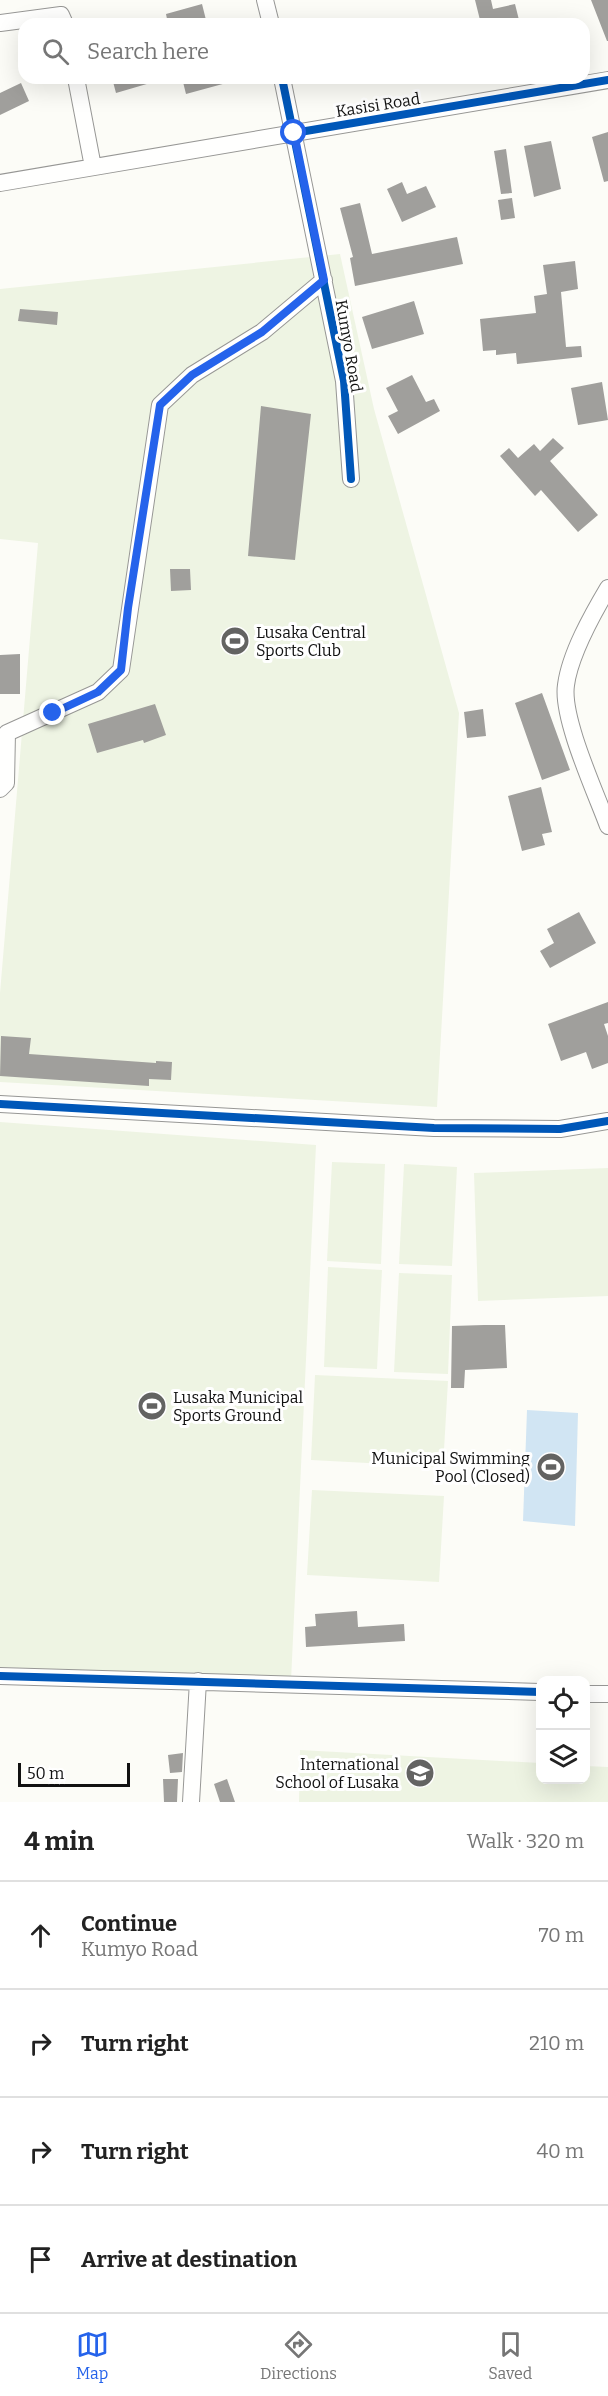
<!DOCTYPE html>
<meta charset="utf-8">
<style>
:root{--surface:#fff;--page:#f2f2f2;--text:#222;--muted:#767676;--line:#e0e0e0;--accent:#2563eb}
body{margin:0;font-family:Bitter,serif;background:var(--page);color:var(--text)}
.controls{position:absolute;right:18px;bottom:18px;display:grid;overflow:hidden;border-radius:12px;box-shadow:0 6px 24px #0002}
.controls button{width:54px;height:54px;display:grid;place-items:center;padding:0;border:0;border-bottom:2px solid var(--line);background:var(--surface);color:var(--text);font:30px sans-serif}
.scale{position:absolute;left:18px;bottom:15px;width:112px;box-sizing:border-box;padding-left:6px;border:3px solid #111;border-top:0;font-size:16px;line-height:21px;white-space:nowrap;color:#111;-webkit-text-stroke:4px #fff;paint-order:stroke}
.stop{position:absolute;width:18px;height:18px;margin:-14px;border:4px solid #2563eb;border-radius:50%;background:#fff}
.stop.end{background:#2563eb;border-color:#fff;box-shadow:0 2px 6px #0008}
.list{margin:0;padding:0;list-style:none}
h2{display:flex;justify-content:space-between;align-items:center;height:78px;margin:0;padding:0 24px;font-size:26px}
h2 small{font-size:20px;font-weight:400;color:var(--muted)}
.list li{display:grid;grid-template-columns:39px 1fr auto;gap:18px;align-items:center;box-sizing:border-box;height:108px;padding:0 24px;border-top:2px solid var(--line)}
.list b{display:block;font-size:22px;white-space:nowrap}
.list p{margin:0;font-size:20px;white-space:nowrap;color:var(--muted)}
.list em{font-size:20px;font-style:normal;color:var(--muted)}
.icon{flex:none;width:33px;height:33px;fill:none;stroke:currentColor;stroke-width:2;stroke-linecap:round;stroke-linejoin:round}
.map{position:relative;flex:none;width:608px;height:1802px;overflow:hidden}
.search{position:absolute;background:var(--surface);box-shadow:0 6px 24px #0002;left:18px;right:18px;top:18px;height:66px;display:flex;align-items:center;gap:15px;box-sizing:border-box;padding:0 21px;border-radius:18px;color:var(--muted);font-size:22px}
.sheet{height:510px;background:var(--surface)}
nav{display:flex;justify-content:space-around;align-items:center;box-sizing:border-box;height:84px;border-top:2px solid var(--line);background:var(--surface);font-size:16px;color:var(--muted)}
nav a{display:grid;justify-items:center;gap:3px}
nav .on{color:var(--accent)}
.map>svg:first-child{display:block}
.pitch{fill:#eef4e3}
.water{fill:#d1e5f3}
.building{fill:#a09f9c}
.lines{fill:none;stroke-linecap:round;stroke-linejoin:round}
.minor-casing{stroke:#979795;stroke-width:18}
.minor{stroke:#fffffe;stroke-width:16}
.cycleway-casing{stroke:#fff;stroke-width:11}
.cycleway{stroke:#0057b8;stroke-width:8}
.route{stroke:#2563eb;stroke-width:8}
.labels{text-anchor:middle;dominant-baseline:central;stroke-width:6;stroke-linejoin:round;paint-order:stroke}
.street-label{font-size:16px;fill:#111;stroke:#fff}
.poi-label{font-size:16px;fill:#111;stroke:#fff;text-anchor:start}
</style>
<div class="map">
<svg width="608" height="1802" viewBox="0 0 608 1802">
<rect width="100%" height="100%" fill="#fcfcf7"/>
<path class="pitch" d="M340 254 374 409 459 713 437 1107 0 1082V993L38 543 0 539V289Z
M0 1122 316 1145 291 1681 0 1667Z
M332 1162 385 1164 381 1264 327 1261Z
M404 1164 457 1167 452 1266 399 1264Z
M608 1168V1296L478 1301 474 1173Z
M328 1267 382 1270 377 1369 324 1367Z
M399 1273 452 1275 448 1374 394 1372Z
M315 1375 448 1381 443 1467 311 1460Z
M312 1490 444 1496 439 1582 307 1575Z
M300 1750 540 1763V1780H586V1766L608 1767V1802H299Z"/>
<path class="water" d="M527 1410 578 1413 575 1526 523 1521Z"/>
<path class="building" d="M475 0H491L493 9 515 4 520 24H481Z
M591 0H608V41H607Z
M202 4 207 24H168L166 14Z
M112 78H156L157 81 116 93Z
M182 78H229L230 82 186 94Z
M21 83 29 101 0 115V93Z
M608 132V181L604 182 592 137Z
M551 141 561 189 534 197 524 146Z
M506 149 512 193 501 194 494 151Z
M402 182 407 194 426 186 436 207 402 222 387 189Z
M512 198 515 218 501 220 498 200Z
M360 203 372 254 457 237 463 264 355 286 350 258 353 257 340 208Z
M575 261 578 289 561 292 566 347 581 346 582 357 517 364 516 353 496 355V350L483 351 480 319 536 313 534 296 547 294 543 265Z
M414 301 424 334 372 349 362 317Z
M20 309 58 312 57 325 18 321Z
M412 375 426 402 434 399 440 411 398 434 388 416 398 411 386 388Z
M602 382 608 420 578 425 571 388Z
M261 406 311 414 295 560 248 556Z
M553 438 564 448 550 461 598 515 578 532 541 490 535 496 500 456 509 448 518 458 534 444 540 451Z
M170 569H190L191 590 171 591Z
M20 654V694H0V655Z
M542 693 570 770 542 780 515 703Z
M155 704 166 735 144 743 143 740 97 753 88 724Z
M483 709 486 736 467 738 464 712Z
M541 787 552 832 542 834 545 845 522 851 508 796Z
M579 912 596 943 550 968 540 951 554 943 547 929Z
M608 1002V1023L604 1024 608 1036V1063L592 1069 586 1052 561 1061 548 1024Z
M1 1036 31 1038 29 1054 156 1063V1061L172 1062 171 1080 149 1079V1086L0 1076Z
M484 1325H505L507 1368 465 1370 464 1388H451L452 1326Z
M357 1611 358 1627 404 1624 405 1641 306 1647 305 1627 316 1626 315 1614Z
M183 1753 182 1772 170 1773 168 1755Z
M163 1779H178L177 1802H164Z
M227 1779 235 1802H220L214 1784Z"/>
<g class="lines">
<g class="minor-casing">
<path id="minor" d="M265 0 271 24
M0 23 61 15 65 24
M76 78 93 167
M282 78 344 381 351 479
M0 183 608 80
M608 588C592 615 570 654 566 685 561 718 596 793 608 826
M0 740 7 733 98 692 121 670 160 405 192 375 262 332 324 280
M0 789 6 783 7 733
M0 1104 434 1128 560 1129 608 1121
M0 1676 540 1692
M586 1694H608
M191 1802 198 1681"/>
</g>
<use href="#minor" class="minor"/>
<g class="cycleway-casing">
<path id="cycleway" d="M282 78 344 381 351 479
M294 133 608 80
M0 1104 434 1128 560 1129 608 1121
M0 1676 540 1692"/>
</g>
<use href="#cycleway" class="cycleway"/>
</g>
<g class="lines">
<path class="route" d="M53 713 98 692 121 670 128 608 160 405 192 375 262 332 324 280 294 133"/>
</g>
<defs>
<g id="stadium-disc" transform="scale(1.5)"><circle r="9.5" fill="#636362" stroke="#fff"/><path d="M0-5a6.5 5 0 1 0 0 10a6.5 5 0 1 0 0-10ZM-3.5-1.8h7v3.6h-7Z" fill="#fff"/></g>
<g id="school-disc" transform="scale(1.5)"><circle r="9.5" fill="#636362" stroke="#fff"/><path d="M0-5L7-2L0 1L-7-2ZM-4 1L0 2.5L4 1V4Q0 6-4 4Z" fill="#fff"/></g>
</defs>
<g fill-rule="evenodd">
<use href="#stadium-disc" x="235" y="641"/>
<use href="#stadium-disc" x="152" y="1406"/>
<use href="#stadium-disc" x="551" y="1467"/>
<use href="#school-disc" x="420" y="1773"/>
</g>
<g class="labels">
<g class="street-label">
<text transform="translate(378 105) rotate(-9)">Kasisi Road</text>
<text transform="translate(349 346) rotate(80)">Kumyo Road</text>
</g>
<g class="poi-label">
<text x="256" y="632">Lusaka Central<tspan x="256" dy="18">Sports Club</tspan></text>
<text x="173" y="1397">Lusaka Municipal<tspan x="173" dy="18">Sports Ground</tspan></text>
<text x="530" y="1458" text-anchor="end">Municipal Swimming<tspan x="530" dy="18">Pool (Closed)</tspan></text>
<text x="399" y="1764" text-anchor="end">International<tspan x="399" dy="18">School of Lusaka</tspan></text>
</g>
</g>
</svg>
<div class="controls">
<button><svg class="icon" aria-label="locate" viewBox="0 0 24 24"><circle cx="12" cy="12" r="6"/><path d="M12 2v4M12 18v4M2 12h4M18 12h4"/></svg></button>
<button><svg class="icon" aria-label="layers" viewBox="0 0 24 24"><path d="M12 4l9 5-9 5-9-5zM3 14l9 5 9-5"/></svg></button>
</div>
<div class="scale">50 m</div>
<div class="stop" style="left:294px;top:133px"></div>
<div class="stop end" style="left:53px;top:713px"></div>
<div class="search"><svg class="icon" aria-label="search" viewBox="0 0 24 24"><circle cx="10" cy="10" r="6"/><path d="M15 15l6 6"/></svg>Search here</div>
</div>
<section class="sheet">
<h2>4 min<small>Walk · 320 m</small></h2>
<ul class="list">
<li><svg class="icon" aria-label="ahead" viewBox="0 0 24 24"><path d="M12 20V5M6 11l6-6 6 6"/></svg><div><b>Continue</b><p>Kumyo Road</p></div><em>70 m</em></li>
<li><svg class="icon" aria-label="right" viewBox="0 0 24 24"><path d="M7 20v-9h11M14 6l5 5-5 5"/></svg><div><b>Turn right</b></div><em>210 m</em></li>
<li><svg class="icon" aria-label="right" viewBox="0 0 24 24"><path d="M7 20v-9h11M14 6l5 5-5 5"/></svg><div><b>Turn right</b></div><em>40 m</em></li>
<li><svg class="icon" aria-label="arrive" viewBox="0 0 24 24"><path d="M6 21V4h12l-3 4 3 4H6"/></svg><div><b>Arrive at destination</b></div></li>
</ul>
</section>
<nav>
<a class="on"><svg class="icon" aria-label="map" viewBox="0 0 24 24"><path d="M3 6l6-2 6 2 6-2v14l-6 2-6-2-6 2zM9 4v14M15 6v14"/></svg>Map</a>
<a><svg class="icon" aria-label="directions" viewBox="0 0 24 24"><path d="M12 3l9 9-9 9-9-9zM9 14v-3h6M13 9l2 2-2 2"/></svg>Directions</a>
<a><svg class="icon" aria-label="saved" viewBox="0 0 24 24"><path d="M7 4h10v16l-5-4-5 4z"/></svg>Saved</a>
</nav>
